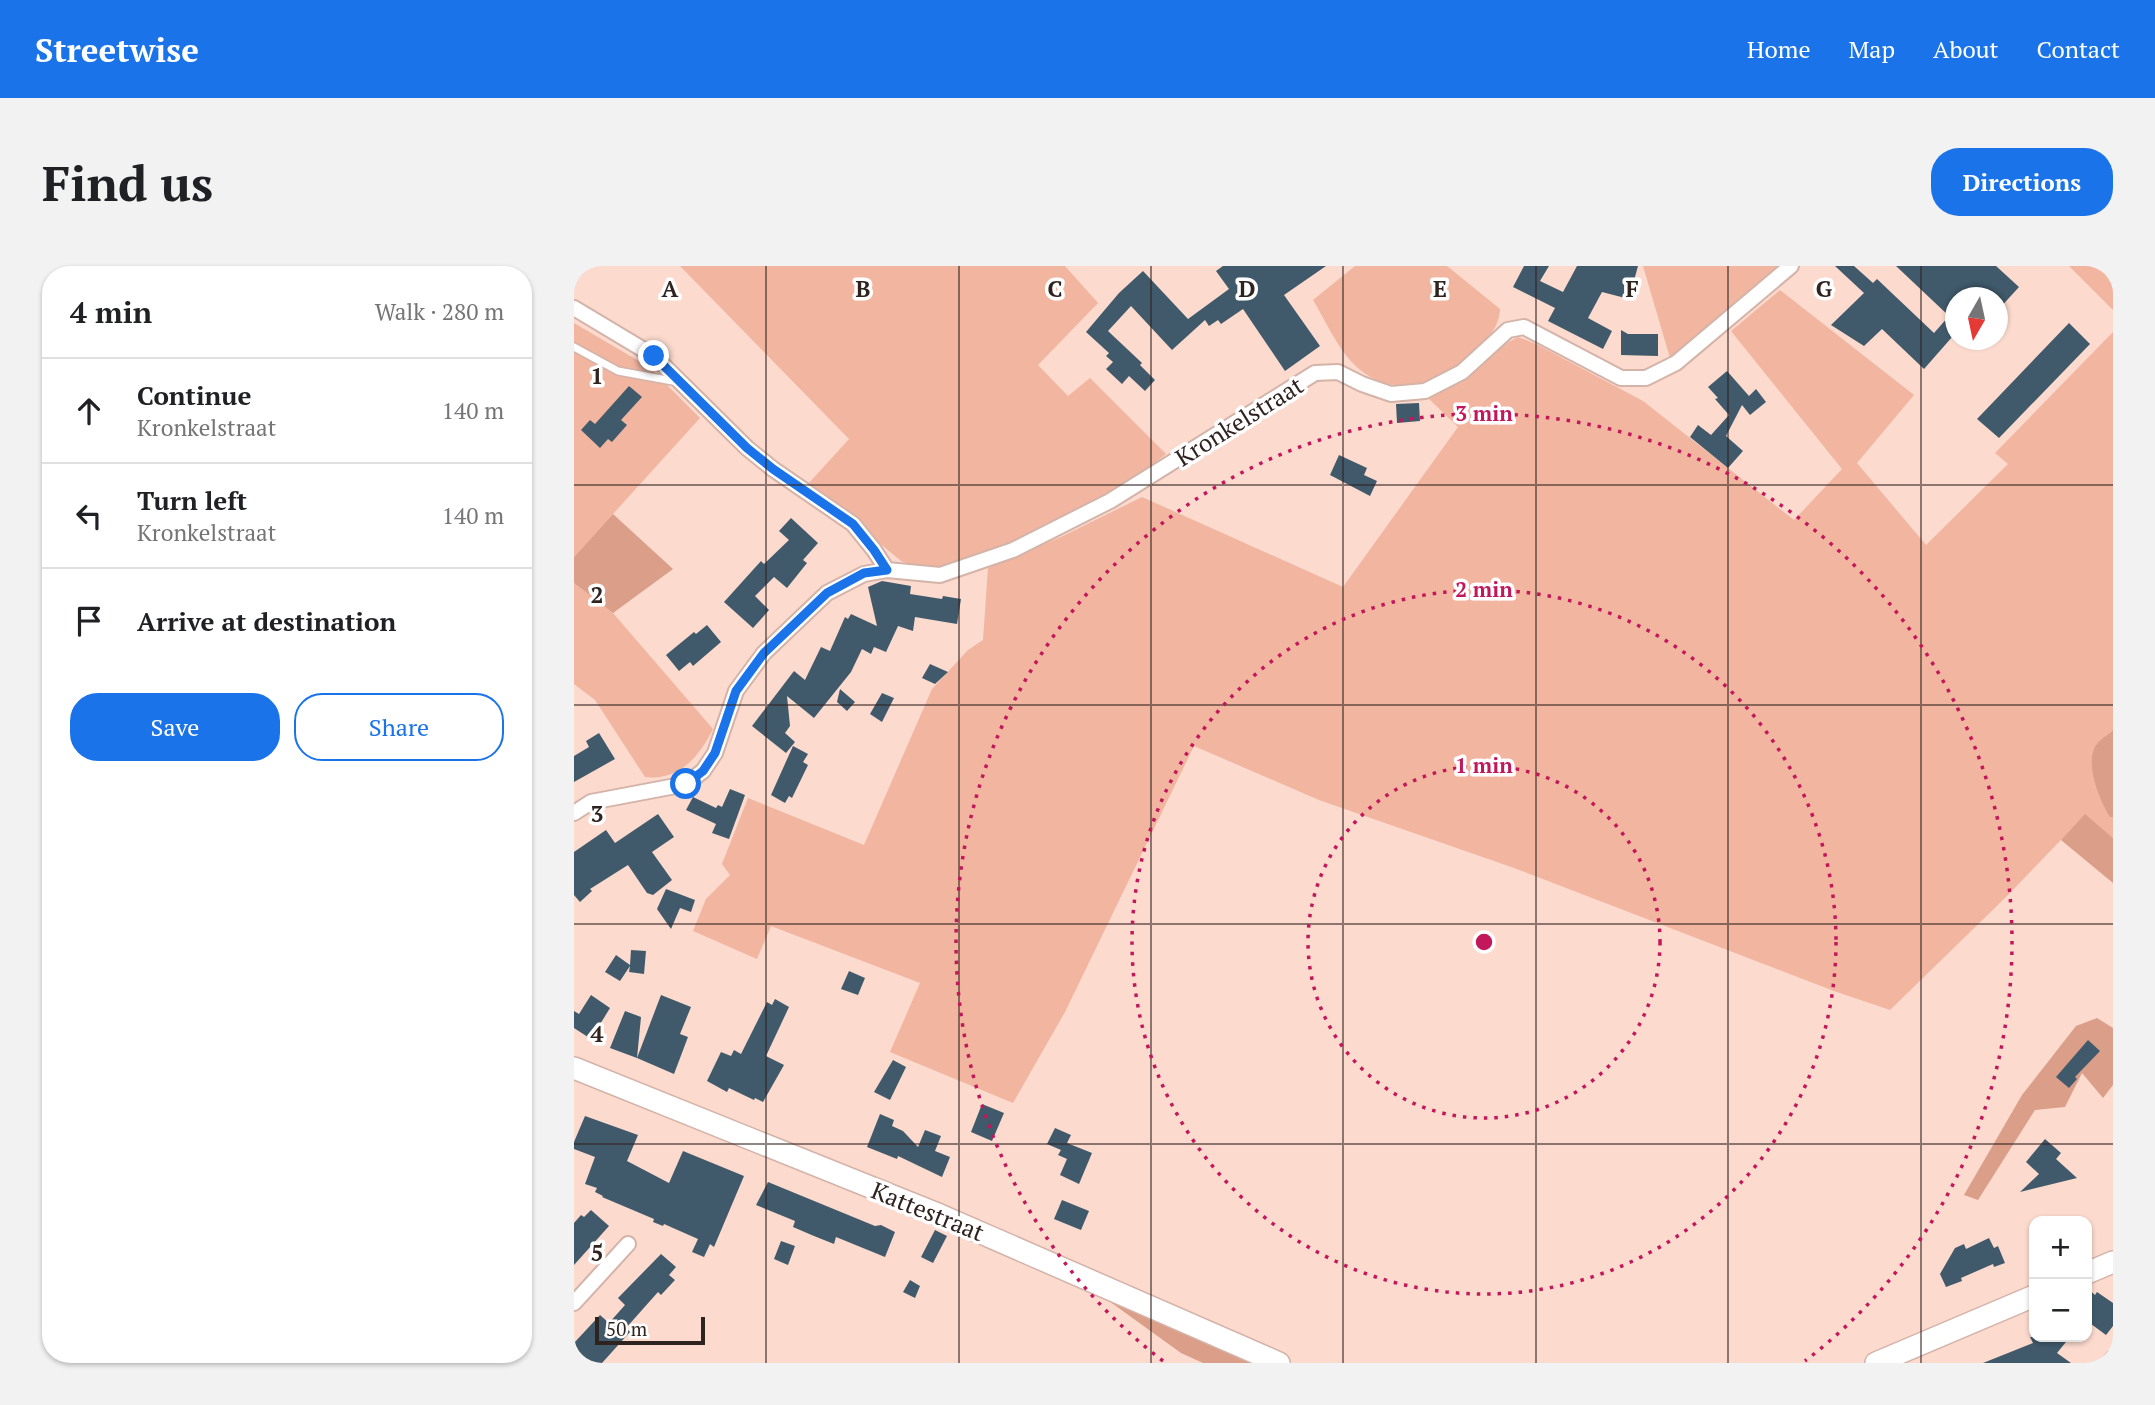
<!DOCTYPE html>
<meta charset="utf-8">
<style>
:root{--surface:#fff;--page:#f2f2f2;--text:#202124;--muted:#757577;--line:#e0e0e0;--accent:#1a73e8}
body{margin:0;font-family:"PT Serif",serif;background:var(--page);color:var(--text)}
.controls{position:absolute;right:21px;bottom:21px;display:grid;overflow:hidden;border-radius:14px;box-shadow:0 2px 5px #0004}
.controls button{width:63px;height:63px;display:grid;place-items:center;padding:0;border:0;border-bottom:2px solid var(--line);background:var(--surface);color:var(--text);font:35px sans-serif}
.compass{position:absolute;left:1371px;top:21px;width:63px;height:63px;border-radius:50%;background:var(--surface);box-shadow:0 2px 5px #0004;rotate:189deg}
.scale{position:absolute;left:21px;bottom:18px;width:110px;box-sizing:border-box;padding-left:7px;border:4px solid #2f231f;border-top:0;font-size:19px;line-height:24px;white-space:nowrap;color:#2f231f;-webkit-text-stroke:5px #fff;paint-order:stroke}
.stop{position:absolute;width:21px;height:21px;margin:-16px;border:5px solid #1a73e8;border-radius:50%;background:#fff}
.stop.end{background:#1a73e8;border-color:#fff;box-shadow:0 2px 7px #0008}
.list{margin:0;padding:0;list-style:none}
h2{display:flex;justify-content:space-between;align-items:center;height:91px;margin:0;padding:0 28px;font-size:30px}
h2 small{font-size:23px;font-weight:400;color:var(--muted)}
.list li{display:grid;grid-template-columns:46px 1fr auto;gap:21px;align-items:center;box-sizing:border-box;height:105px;padding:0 28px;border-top:2px solid var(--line)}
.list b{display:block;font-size:26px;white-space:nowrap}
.list p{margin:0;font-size:23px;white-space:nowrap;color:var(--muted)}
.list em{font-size:23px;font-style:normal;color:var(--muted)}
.actions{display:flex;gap:14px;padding:21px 28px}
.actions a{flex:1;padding:16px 0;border:2px solid var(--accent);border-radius:28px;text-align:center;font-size:24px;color:var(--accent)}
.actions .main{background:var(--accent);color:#fff}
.icon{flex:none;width:38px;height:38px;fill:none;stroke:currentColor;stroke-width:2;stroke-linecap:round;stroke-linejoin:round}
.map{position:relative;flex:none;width:1539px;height:1097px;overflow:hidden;border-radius:28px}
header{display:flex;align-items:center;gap:42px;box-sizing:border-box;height:98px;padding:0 35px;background:var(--accent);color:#fff}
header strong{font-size:33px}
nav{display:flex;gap:38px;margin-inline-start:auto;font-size:24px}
.intro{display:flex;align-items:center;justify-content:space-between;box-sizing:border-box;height:168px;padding:0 42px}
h1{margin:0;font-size:49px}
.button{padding:18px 32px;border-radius:28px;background:var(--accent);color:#fff;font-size:24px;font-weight:700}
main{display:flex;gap:42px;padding:0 42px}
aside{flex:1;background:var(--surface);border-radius:28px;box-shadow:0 2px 5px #0004}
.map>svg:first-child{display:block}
.green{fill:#f1b5a0}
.forest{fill:#db9e89}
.building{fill:#405a6b}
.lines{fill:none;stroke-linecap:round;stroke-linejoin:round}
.lane-casing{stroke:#d4b3a8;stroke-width:10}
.street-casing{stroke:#d4b3a8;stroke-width:18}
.secondary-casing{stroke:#d4b3a8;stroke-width:24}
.lane{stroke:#fff;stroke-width:7}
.street{stroke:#fff;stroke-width:14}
.secondary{stroke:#fff;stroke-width:21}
.route{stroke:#1a73e8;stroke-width:9}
.grid{fill:none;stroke:#2f231f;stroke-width:2;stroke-opacity:0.55}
.ring{fill:none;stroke:#c2185b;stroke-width:3.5;stroke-dasharray:3.5 7}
.labels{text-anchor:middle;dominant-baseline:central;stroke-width:7;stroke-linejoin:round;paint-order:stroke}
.street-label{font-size:24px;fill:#2f231f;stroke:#fff}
.grid-label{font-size:23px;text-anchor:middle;font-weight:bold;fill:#2f231f;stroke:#fff;stroke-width:7;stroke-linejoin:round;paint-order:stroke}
.centre{fill:#c2185b;stroke:#fff;stroke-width:3.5}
.ring-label{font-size:21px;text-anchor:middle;font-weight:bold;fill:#c2185b;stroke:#fff;stroke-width:7;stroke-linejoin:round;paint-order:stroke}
</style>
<header>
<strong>Streetwise</strong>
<nav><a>Home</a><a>Map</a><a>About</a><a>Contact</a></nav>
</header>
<div class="intro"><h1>Find us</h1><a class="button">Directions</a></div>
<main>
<aside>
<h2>4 min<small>Walk · 280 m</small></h2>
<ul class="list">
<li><svg class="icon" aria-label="ahead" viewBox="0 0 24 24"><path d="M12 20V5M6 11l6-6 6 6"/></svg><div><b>Continue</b><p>Kronkelstraat</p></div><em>140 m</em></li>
<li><svg class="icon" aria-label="left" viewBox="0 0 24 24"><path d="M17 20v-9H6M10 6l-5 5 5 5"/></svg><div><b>Turn left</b><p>Kronkelstraat</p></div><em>140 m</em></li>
<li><svg class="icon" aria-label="arrive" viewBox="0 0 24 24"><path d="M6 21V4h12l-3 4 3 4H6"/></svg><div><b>Arrive at destination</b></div></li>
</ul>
<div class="actions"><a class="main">Save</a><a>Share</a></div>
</aside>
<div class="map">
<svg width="1539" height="1097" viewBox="0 0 1539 1097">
<rect width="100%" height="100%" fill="#fcdace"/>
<path class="green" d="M106 0H491L524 37 464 99 494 130 516 112 592 188 550 220 417 287 365 302 340 300 327 295 303 275 279 250 234 218 275 173Z
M781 0H873L926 43C925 64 910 77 895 91 852 128 800 133 766 81 756 66 748 49 739 34Z
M1069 0H1208L1096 92Z
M1495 0H1539V44Z
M1206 24 1340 129 1283 197 1352 279 1434 198 1421 187 1539 66V464L1522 479 1535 550 1539 551V572L1511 549 1431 632 1316 744 1260 725 940 602 745 534 620 480 491 746 439 837 316 786 346 717 197 660 183 693 119 665 132 633 156 609 148 598 174 532 290 579 358 423 394 384 409 374 414 302 489 270 568 231 769 321 884 161 855 133 887 115 933 77 944 71 962 78 1069 135 1220 254 1268 203 1157 65Z
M0 57 75 101 126 152 0 291Z
M0 317 39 347 139 463C125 491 105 515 71 511L21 434 0 418Z"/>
<path class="forest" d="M39 248 99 303 39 347 0 317V291Z
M1539 464V551H1536C1526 535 1510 497 1522 479 1525 474 1534 469 1539 464Z
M1511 548 1539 572V617L1487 574Z
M1523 752 1539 762V819L1529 832 1508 807 1491 841 1461 844 1404 934 1390 929 1448 829 1502 760Z
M537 1032 680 1097H629L607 1087 535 1035Z"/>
<path class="building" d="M649 0H752L710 29 746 80 711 105 669 43 647 58 644 54 635 60 631 54 598 84 557 40 534 65 568 97 566 99 581 114 571 125 555 110 548 118 532 103 539 96 532 90 535 87 512 66 545 27 569 5 614 53 655 23 642 5Z
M950 0H975L966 15 989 26 1003 0H1064L1055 33 1028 26 1014 52 1038 65 1029 83 974 55 981 42 939 21Z
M1261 0H1280L1299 17 1303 13 1360 67 1375 50 1322 0H1422L1445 21 1424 44V32H1382V72L1379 70 1350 103 1308 63 1290 80 1257 59 1290 27Z
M1495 57 1516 78 1425 172 1403 153Z
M1047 64 1054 68H1084V90L1047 89Z
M1153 105 1175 130 1182 123 1192 136 1176 149 1168 139 1152 170 1169 185 1154 202 1116 171 1124 159 1137 169 1155 149 1141 133 1144 132 1134 121Z
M55 120 68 131 47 154 53 159 38 176 34 173 26 182 7 164 16 154 21 158Z
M845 137 846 155 823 157 822 138Z
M765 189 793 202 790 209 803 215 796 230 756 209Z
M217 252 244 277 229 294 233 297 213 322 200 311 181 330 195 344 179 362 150 336 187 295 190 298 215 274 205 265Z
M308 315 337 320 336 328 368 333 369 330 387 333 383 358 341 351 339 365 324 360 312 386 300 381 297 388 288 383 277 406 240 452 213 430 216 460 211 467 221 476 212 487 178 460 220 405 231 414 247 381 256 385 271 351 274 353 277 348 303 360 294 321Z
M133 359 147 376 119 400 116 396 105 405 92 389 120 366 122 368Z
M356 398 374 406 361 418 348 412Z
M266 423 281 436 273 445 263 436Z
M308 427 320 432 308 456 296 448Z
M25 467 41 493 0 516V490L15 481 12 475Z
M219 480 234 488 229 496 234 499 218 532 215 530 211 537 197 529Z
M156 523 171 529 155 573 138 567 142 558 112 544 119 531 142 542 144 539 148 541Z
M84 548 100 571 78 586 98 614 79 629 73 627 54 599 16 623 18 625 6 636 0 629V586L32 564 41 577Z
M92 623 121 634 117 646 106 642 97 663 83 643Z
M57 684 72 685 70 708 55 706 56 700 46 715 31 706 42 689 56 699Z
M275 705 291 712 284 729 267 723Z
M17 729 36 742 17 773 0 762V745L5 748Z
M87 729 117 741 106 768 114 771 100 808 63 792Z
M201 733 215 741 192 790 210 799 189 836 181 832 180 834 155 822 153 826 133 815 147 786 157 790 160 784 167 788 193 736 198 739Z
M51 745 67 751 63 792 36 782Z
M1514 774 1526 785 1501 811 1503 813 1495 822 1482 811Z
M319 794 332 801 316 834 300 826Z
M408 838 430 847 418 875 397 866Z
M306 848 320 854 318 860 329 865 344 881 351 864 367 870 361 885 376 891 368 911 324 890 323 893 293 881Z
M11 850 64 869 53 895 95 917 109 885 170 910 140 981 136 978 130 991 118 986 124 973 90 958 89 960 79 956 80 953 28 931 29 930 21 926 23 922 11 918 21 891 0 883V876Z
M481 862 497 869 493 877 518 887 505 918 486 909 493 893 484 889 487 884 473 878Z
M1471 873 1487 887 1482 893 1503 912 1446 926 1465 908 1452 896Z
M194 916 301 960 307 959 321 966 311 991 262 971 260 978 240 970 219 961 221 955 182 939Z
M488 934 515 945 507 964 480 953Z
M17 944 35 960 0 999V957L7 949 10 951Z
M361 964 373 970 359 997 347 991Z
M1415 972 1420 982 1424 980 1431 997 1420 1001 1419 998 1387 1012 1388 1015 1372 1021 1366 1008 1381 982 1390 978 1392 983Z
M207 975 221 980 214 999 200 993Z
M87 988 102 1001 95 1009 101 1014 87 1029 84 1026 52 1062 56 1066 28 1097H0V1077L26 1049 35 1057 51 1039 44 1032Z
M336 1014 346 1020 341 1032 329 1026Z
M1513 1022 1521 1029 1523 1026 1539 1037V1060L1532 1069 1513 1055Z
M1456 1071H1496L1483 1087 1497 1097H1409L1459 1077Z"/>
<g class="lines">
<g class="lane-casing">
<path id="lane" d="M0 81 44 105 104 116"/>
</g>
<g class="street-casing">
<path id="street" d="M0 42 80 90 173 182 199 203 279 258 300 284 313 304
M0 547 17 536 112 518 129 505 141 487 162 425 190 387 253 327 290 308 313 304 366 309 439 284 536 235 741 107 764 106 788 118 817 128 851 125 888 106 934 64 950 61 1047 112H1072L1102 97 1217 0
M0 1037 54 978
M1535 1097 1539 1092"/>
</g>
<g class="secondary-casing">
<path id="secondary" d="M0 802 366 949 705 1097
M1513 1007 1539 996
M1302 1097 1460 1030"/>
</g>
<use href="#lane" class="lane"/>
<use href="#street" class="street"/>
<use href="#secondary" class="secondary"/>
</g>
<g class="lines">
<path class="route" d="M80 90 173 182 199 203 279 258 300 284 313 304 290 307 253 327 190 387 162 425 141 487 129 505 112 518"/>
</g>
<path class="grid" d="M192 0V1097M385 0V1097M577 0V1097M769 0V1097M962 0V1097M1154 0V1097M1347 0V1097M0 219H1539M0 439H1539M0 658H1539M0 878H1539"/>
<g class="ring">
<circle cx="910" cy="676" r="176"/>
<circle cx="910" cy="676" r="352"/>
<path d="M589 1095A528 528 0 1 1 1231 1095"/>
</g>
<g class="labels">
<g class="street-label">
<text transform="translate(665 155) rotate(-32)">Kronkelstraat</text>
<text transform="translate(354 945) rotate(22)">Kattestraat</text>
</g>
</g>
<g class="grid-label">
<text x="96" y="31">A</text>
<text x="289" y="31">B</text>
<text x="481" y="31">C</text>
<text x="673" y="31">D</text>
<text x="866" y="31">E</text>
<text x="1058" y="31">F</text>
<text x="1250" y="31">G</text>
<text x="23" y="118">1</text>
<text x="23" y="337">2</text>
<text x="23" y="556">3</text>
<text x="23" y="776">4</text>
<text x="23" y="995">5</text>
</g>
<circle cx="910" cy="676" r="10" class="centre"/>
<g class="ring-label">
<text x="910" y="155">3 min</text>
<text x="910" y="331">2 min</text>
<text x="910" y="507">1 min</text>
</g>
</svg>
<div class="controls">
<button>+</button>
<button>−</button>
</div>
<svg class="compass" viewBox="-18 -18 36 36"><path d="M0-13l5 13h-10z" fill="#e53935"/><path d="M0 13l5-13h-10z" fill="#757577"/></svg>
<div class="scale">50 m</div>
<div class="stop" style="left:112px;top:518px"></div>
<div class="stop end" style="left:80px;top:90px"></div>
</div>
</main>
